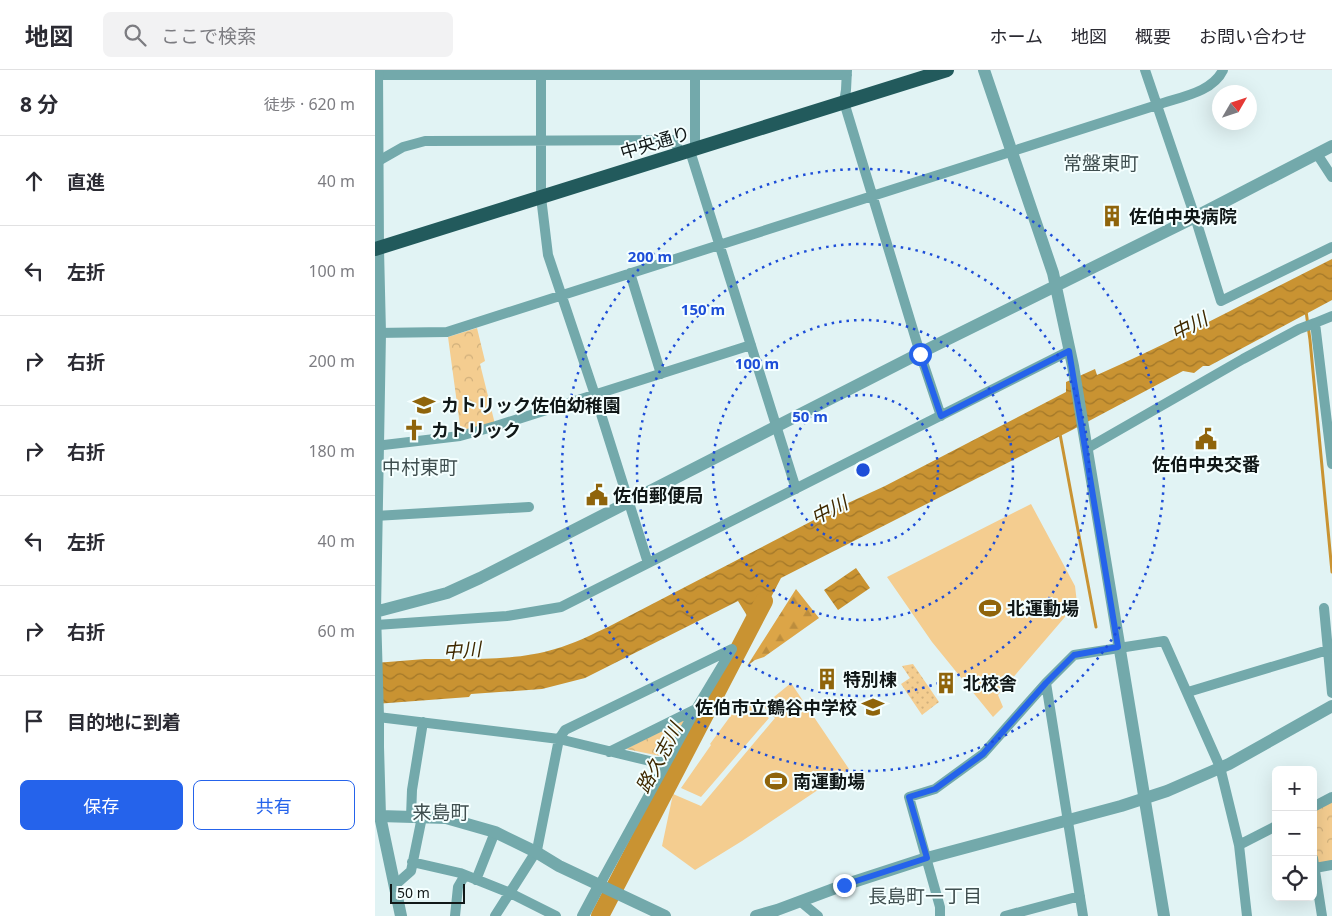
<!DOCTYPE html>
<html lang="ja">
<meta charset="utf-8">
<style>
:root{--surface:#fff;--page:#f2f2f3;--text:#2b2b33;--muted:#7c7c81;--line:#e1e1e2;--accent:#2563eb}
body{margin:0;font-family:"Noto Sans","Noto Sans JP",sans-serif;background:var(--page);color:var(--text)}
.controls{position:absolute;right:15px;bottom:15px;display:grid;overflow:hidden;border-radius:8px;box-shadow:0 5px 20px #0002}
.controls button{width:45px;height:45px;display:grid;place-items:center;padding:0;border:0;border-bottom:1px solid var(--line);background:var(--surface);color:var(--text);font:25px sans-serif}
.compass{position:absolute;left:837px;top:15px;width:45px;height:45px;border-radius:50%;background:var(--surface);box-shadow:0 5px 20px #0002;rotate:51deg}
.scale{position:absolute;left:15px;bottom:12px;width:75px;box-sizing:border-box;padding-left:5px;border:2px solid #111818;border-top:0;font-size:14px;line-height:18px;white-space:nowrap;color:#111818;-webkit-text-stroke:4px #f4ffff;paint-order:stroke}
.stop{position:absolute;width:15px;height:15px;margin:-11px;border:4px solid #2563eb;border-radius:50%;background:#fff}
.stop.end{background:#2563eb;border-color:#fff;box-shadow:0 1px 5px #0008}
.list{margin:0;padding:0;list-style:none}
h2{display:flex;justify-content:space-between;align-items:center;height:65px;margin:0;padding:0 20px;font-size:21px}
h2 small{font-size:16px;font-weight:400;color:var(--muted)}
.list li{display:grid;grid-template-columns:32px 1fr auto;gap:15px;align-items:center;box-sizing:border-box;height:90px;padding:0 20px;border-top:1px solid var(--line)}
.list b{display:block;font-size:19px;white-space:nowrap}
.list em{font-size:16px;font-style:normal;color:var(--muted)}
.actions{display:flex;gap:10px;padding:15px 20px}
.actions a{flex:1;padding:11px 0;border:1px solid var(--accent);border-radius:8px;text-align:center;font-size:18px;color:var(--accent)}
.actions .main{background:var(--accent);color:#fff}
.icon{flex:none;width:28px;height:28px;fill:none;stroke:currentColor;stroke-width:2;stroke-linecap:round;stroke-linejoin:round}
.map{position:relative;flex:none;width:957px;height:846px;overflow:hidden}
header{display:flex;align-items:center;gap:30px;box-sizing:border-box;height:70px;padding:0 25px;background:var(--surface);border-bottom:1px solid var(--line)}
header strong{font-size:24px}
nav{display:flex;gap:28px;margin-inline-start:auto;font-size:18px}
.search{width:350px;height:45px;background:var(--page);display:flex;align-items:center;gap:12px;box-sizing:border-box;padding:0 18px;border-radius:8px;color:var(--muted);font-size:19px}
main{display:flex}
aside{flex:1;background:var(--surface)}
.map>svg:first-child{display:block}
.grass{fill:url(#grass-dots)}
.forest{fill:url(#forest-firs)}
.park{fill:url(#park-crowns)}
.pitch{fill:#f4cd90}
.water{fill:url(#water-waves)}
.lines{fill:none;stroke-linecap:round;stroke-linejoin:round}
.stream{stroke:#c99332;stroke-width:3}
.river{stroke:#c99332;stroke-width:18}
.minor{stroke:#73a9ab;stroke-width:10}
.tertiary{stroke:#73a9ab;stroke-width:12}
.trunk{stroke:#225a5c;stroke-width:14}
.route{stroke:#2563eb;stroke-width:6}
.ring{fill:none;stroke:#1d4ed8;stroke-width:2.5;stroke-dasharray:2.5 5}
.labels{text-anchor:middle;dominant-baseline:central;stroke-width:4;stroke-linejoin:round;paint-order:stroke}
.street-label{font-size:18px;fill:#111818;stroke:#f4ffff}
.poi-label{font-size:18px;font-weight:bold;fill:#111818;stroke:#f4ffff;text-anchor:start}
.neighbourhood-label{font-size:19px;fill:#3f4e4f;stroke:#f4ffff}
.water-label{font-size:19px;font-style:italic;fill:#3f2900;stroke:#f4ffff}
.centre{fill:#1d4ed8;stroke:#f4ffff;stroke-width:2.5}
.ring-label{font-size:15px;text-anchor:middle;font-weight:bold;fill:#1d4ed8;stroke:#f4ffff;stroke-width:4;stroke-linejoin:round;paint-order:stroke}
</style>
<header>
<strong>地図</strong>
<div class="search"><svg class="icon" aria-label="search" viewBox="0 0 24 24"><circle cx="10" cy="10" r="6"/><path d="M15 15l6 6"/></svg>ここで検索</div>
<nav><a>ホーム</a><a>地図</a><a>概要</a><a>お問い合わせ</a></nav>
</header>
<main>
<aside>
<h2>8 分<small>徒歩 · 620 m</small></h2>
<ul class="list">
<li><svg class="icon" aria-label="ahead" viewBox="0 0 24 24"><path d="M12 20V5M6 11l6-6 6 6"/></svg><div><b>直進</b></div><em>40 m</em></li>
<li><svg class="icon" aria-label="left" viewBox="0 0 24 24"><path d="M17 20v-9H6M10 6l-5 5 5 5"/></svg><div><b>左折</b></div><em>100 m</em></li>
<li><svg class="icon" aria-label="right" viewBox="0 0 24 24"><path d="M7 20v-9h11M14 6l5 5-5 5"/></svg><div><b>右折</b></div><em>200 m</em></li>
<li><svg class="icon" aria-label="right" viewBox="0 0 24 24"><path d="M7 20v-9h11M14 6l5 5-5 5"/></svg><div><b>右折</b></div><em>180 m</em></li>
<li><svg class="icon" aria-label="left" viewBox="0 0 24 24"><path d="M17 20v-9H6M10 6l-5 5 5 5"/></svg><div><b>左折</b></div><em>40 m</em></li>
<li><svg class="icon" aria-label="right" viewBox="0 0 24 24"><path d="M7 20v-9h11M14 6l5 5-5 5"/></svg><div><b>右折</b></div><em>60 m</em></li>
<li><svg class="icon" aria-label="arrive" viewBox="0 0 24 24"><path d="M6 21V4h12l-3 4 3 4H6"/></svg><div><b>目的地に到着</b></div></li>
</ul>
<div class="actions"><a class="main">保存</a><a>共有</a></div>
</aside>
<div class="map">
<svg width="957" height="846" viewBox="0 0 957 846">
<defs>
<pattern id="grass-dots" width="8" height="8" patternUnits="userSpaceOnUse" patternTransform="scale(1.25)"><rect width="8" height="8" fill="#f4cd90"/><path d="M2 2h.1M6 6h.1" fill="none" stroke="#d0af7b" stroke-width="1.8" stroke-linecap="round"/></pattern>
<pattern id="forest-firs" width="22" height="20" patternUnits="userSpaceOnUse" patternTransform="scale(1.25)"><rect width="22" height="20" fill="#dca547"/><path d="M5 1l3.5 6h-7zM16 11l3.5 6h-7z" fill="#bc8d3d"/></pattern>
<pattern id="park-crowns" width="20" height="18" patternUnits="userSpaceOnUse" patternTransform="scale(1.25)"><rect width="20" height="18" fill="#f4cd90"/><path d="M2 6a3 3 0 1 1 6 0M12 15a3 3 0 1 1 6 0" fill="none" stroke="#d0af7b"/></pattern>
<pattern id="water-waves" width="16" height="10" patternUnits="userSpaceOnUse" patternTransform="scale(1.25)"><rect width="16" height="10" fill="#c99332"/><path d="M0 5q4-4 8 0t8 0" fill="none" stroke="#a27729"/></pattern>
</defs>
<rect width="100%" height="100%" fill="#e1f3f4"/>
<path class="grass" d="M538 594 564 632 547 645 526 614 535 608 527 596Z"/>
<path class="forest" d="M421 519 444 548 389 587 380 590 372 596Z"/>
<path class="park" d="M102 258 110 291 105 294 120 354 86 363 73 267Z
M312 648 290 687 251 679Z
M957 729V794L940 798 938 738Z"/>
<path class="pitch" d="M656 434 700 516 702 533 623 625 628 637 618 647 557 572 512 507Z
M416 613 474 699 367 771 320 800 287 776 298 724 326 736 400 648 388 636Z
M368 629 394 648 326 727 306 718 336 675 335 674Z"/>
<path class="water" d="M957 189V230L834 296H828L819 303 808 301 697 360 406 508 382 554 376 552 363 531 210 608 167 619 96 624 94 627 0 634V593C17 592 33 590 50 589 89 589 143 591 180 579 198 574 216 565 233 557L460 439 510 416 691 322V312L720 299 722 305C802 270 879 228 957 189Z
M481 498 495 518 463 540 449 520Z"/>
<g class="lines">
<path class="stream" d="M931 241 935 270 957 502
M685 364 721 557"/>
<path class="river" d="M225 846 389 531"/>
<path class="minor" d="M166 0V127L173 185 220 325 273 493
M320 0V79
M472 0 471 20 469 32 545 283 566 346
M770 0 820 147 846 231 957 177
M0 5H472
M315 81 421 419
M942 84 957 107
M0 93 28 77 50 71 298 70 306 83
M255 203 286 304
M957 246 940 253 957 394
M0 263 72 262 782 35C804 27 837 23 848 0
M0 376 85 366 121 356 376 275
M711 379 868 289 924 259 940 253
M0 446 154 437
M949 538 957 623
M1 555 132 546 186 537 694 281
M671 613 708 846
M813 622 953 580
M3 647 184 669 279 692H292
M234 682 321 639
M938 737 957 727
M36 747 37 720 48 652
M864 775 901 756
M938 788 947 846
M37 792 85 803 135 823 181 846
M940 798 957 795
M101 810 120 762
M19 816 36 801 47 747
M426 832 443 846
M80 846 83 817 90 805
M120 846 162 780 184 669 190 660 357 579 321 639 224 816
M565 846V837L534 727 560 719 608 684 671 613 699 585 789 571 845 697 864 775 872 846
M630 846 705 826"/>
<path class="tertiary" d="M2 0 3 179 5 263 0 542 3 647V677L5 746 26 846
M609 0 678 203 698 296 789 846
M0 542 72 523 105 508 545 283 820 147 957 76
M5 746 71 748 120 762 161 782 184 796 290 846
M208 846 224 816
M381 846 402 840 469 815 552 788 746 736 792 721 854 694 957 636"/>
<path class="trunk" d="M0 179 572 0"/>
</g>
<g class="lines">
<path class="route" d="M469 815 552 788 534 727 560 719 608 684 671 613 699 585 743 577 694 281 566 346 545 284"/>
</g>
<g class="ring">
<circle cx="488" cy="400" r="75"/>
<circle cx="488" cy="400" r="150"/>
<circle cx="488" cy="400" r="226"/>
<circle cx="488" cy="400" r="301"/>
</g>
<defs>
<g id="building-bare" transform="scale(1.725)"><path d="M-4-6H4V6H1V3H-1V6H-4ZM-2.5-4.3h1.7v1.8h-1.7ZM.8-4.3h1.7v1.8H.8ZM-2.5-1h1.7V.8h-1.7ZM.8-1h1.7V.8H.8Z" fill="#8f640b" stroke="#f4ffff" stroke-width="2.5" paint-order="stroke"/></g>
<g id="school-bare" transform="scale(1.725)"><path d="M0-5L7-2L0 1L-7-2ZM-4 1L0 2.5L4 1V4Q0 6-4 4Z" fill="#8f640b" stroke="#f4ffff" stroke-width="2.5" paint-order="stroke"/></g>
<g id="church-bare" transform="scale(1.725)"><path d="M-1.2-6h2.4v3.5h3.3v2.4h-3.3V6h-2.4V-.1h-3.3v-2.4h3.3Z" fill="#8f640b" stroke="#f4ffff" stroke-width="2.5" paint-order="stroke"/></g>
<g id="civic-bare" transform="scale(1.725)"><path d="M-.6-6.5H3V-4.5H.6V-3L4-1V1h2V6H-6V1h2V-1L-.6-3ZM-1.2 2.5V6h2.4V2.5Z" fill="#8f640b" stroke="#f4ffff" stroke-width="2.5" paint-order="stroke"/></g>
<g id="stadium-bare" transform="scale(1.725)"><path d="M0-5a6.5 5 0 1 0 0 10a6.5 5 0 1 0 0-10ZM-3.5-1.8h7v3.6h-7Z" fill="#8f640b" stroke="#f4ffff" stroke-width="2.5" paint-order="stroke"/></g>
</defs>
<g fill-rule="evenodd">
<use href="#building-bare" x="737" y="146"/>
<use href="#school-bare" x="49" y="335"/>
<use href="#church-bare" x="39" y="360"/>
<use href="#civic-bare" x="831" y="369"/>
<use href="#civic-bare" x="222" y="425"/>
<use href="#stadium-bare" x="615" y="538"/>
<use href="#building-bare" x="452" y="609"/>
<use href="#building-bare" x="571" y="613"/>
<use href="#school-bare" x="498" y="637"/>
<use href="#stadium-bare" x="401" y="711"/>
</g>
<g class="labels">
<g class="street-label">
<text transform="translate(280 72) rotate(-17)">中央通り</text>
</g>
<g class="poi-label">
<text x="754" y="146">佐伯中央病院</text>
<text x="66" y="335">カトリック佐伯幼稚園</text>
<text x="56" y="360">カトリック</text>
<text x="831" y="394" text-anchor="middle">佐伯中央交番</text>
<text x="238" y="425">佐伯郵便局</text>
<text x="632" y="538">北運動場</text>
<text x="468" y="609">特別棟</text>
<text x="588" y="613">北校舎</text>
<text x="482" y="637" text-anchor="end">佐伯市立鶴谷中学校</text>
<text x="418" y="711">南運動場</text>
</g>
<g class="neighbourhood-label">
<text x="726" y="93">常盤東町</text>
<text x="45" y="397">中村東町</text>
<text x="66" y="742">来島町</text>
<text x="550" y="826">長島町一丁目</text>
</g>
<g class="water-label">
<text transform="translate(814 256) rotate(-27)">中川</text>
<text transform="translate(454 440) rotate(-27)">中川</text>
<text transform="translate(87 580) rotate(-4)">中川</text>
<text transform="translate(284 688) rotate(-62)">路久志川</text>
</g>
</g>
<circle cx="488" cy="400" r="8" class="centre"/>
<g class="ring-label">
<text x="275" y="192">200 m</text>
<text x="328" y="245">150 m</text>
<text x="382" y="299">100 m</text>
<text x="435" y="352">50 m</text>
</g>
</svg>
<div class="controls">
<button>+</button>
<button>−</button>
<button><svg class="icon" aria-label="locate" viewBox="0 0 24 24"><circle cx="12" cy="12" r="6"/><path d="M12 2v4M12 18v4M2 12h4M18 12h4"/></svg></button>
</div>
<svg class="compass" viewBox="-18 -18 36 36"><path d="M0-13l5 13h-10z" fill="#e53935"/><path d="M0 13l5-13h-10z" fill="#7c7c81"/></svg>
<div class="scale">50 m</div>
<div class="stop" style="left:545px;top:284px"></div>
<div class="stop end" style="left:469px;top:815px"></div>
</div>
</main>
